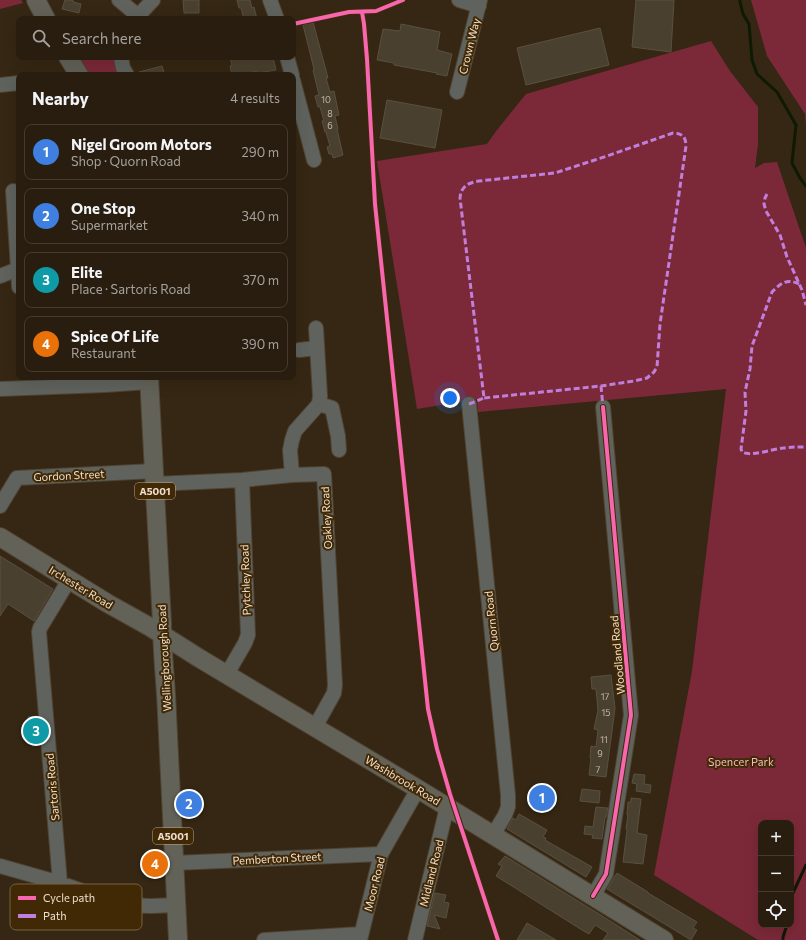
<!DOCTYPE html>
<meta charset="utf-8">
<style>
:root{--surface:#281d0e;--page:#342a1c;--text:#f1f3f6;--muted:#a5a29e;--line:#443b2e;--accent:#af9f8d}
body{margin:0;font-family:Commissioner,sans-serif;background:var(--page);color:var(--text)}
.controls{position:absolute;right:12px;bottom:12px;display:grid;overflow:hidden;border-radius:8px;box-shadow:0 4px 16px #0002}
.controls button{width:36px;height:36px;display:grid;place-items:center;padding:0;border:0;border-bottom:1px solid var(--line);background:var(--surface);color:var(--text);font:20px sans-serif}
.you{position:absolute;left:450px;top:398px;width:14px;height:14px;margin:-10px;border:3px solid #fff;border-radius:50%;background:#1a73e8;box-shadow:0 0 0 6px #1a73e833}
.badge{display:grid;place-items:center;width:26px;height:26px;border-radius:50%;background:var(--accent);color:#fff;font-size:13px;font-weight:700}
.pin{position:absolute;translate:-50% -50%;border:2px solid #fff;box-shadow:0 1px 4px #0006}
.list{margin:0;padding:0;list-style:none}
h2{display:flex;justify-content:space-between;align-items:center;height:52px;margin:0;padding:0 16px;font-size:17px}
h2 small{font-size:13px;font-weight:400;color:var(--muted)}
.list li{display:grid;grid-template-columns:26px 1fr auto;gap:12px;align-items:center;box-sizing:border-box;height:56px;margin:0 8px 8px;padding:0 8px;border:1px solid var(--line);border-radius:8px}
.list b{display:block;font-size:15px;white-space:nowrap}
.list p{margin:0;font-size:13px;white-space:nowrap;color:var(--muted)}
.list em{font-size:13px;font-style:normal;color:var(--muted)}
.icon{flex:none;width:22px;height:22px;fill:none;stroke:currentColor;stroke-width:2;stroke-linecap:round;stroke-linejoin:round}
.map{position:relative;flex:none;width:806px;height:940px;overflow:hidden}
.search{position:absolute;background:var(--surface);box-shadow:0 4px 16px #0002;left:16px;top:16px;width:280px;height:44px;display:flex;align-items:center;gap:10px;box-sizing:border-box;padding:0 14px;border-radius:8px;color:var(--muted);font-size:15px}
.panel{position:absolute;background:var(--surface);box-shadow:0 4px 16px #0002;left:16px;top:72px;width:280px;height:308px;border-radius:8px}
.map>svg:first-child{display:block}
.green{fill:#7b2938;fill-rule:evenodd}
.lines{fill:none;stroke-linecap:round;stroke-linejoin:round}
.stream{stroke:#0f1a02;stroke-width:3}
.building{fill:#4a402f;stroke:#59503f}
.minor-casing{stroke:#504433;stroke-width:16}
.major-casing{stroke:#504433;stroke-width:20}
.minor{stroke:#60635d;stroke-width:14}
.major{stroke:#636258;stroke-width:18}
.quiet{stroke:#c07fdc;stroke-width:3;stroke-dasharray:6 3;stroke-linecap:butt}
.cycleway-casing{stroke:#422906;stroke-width:6}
.cycleway{stroke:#f766af;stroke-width:4}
.labels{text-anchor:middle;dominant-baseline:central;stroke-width:4;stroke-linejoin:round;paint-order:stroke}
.number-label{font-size:9px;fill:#c6b8a6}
.shield{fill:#422906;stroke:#bca992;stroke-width:1}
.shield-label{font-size:10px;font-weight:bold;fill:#f0e0ce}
.street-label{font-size:11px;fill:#f0e0ce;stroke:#422906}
.park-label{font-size:11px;fill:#f5bbc2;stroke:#422906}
.key{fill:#422906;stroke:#766042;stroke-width:1}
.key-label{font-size:11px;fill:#f0e0ce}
</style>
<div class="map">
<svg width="806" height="940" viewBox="0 0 806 940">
<rect width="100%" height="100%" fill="#352713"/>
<path class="green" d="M0 0H21L23 3 0 9Z
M751 0H806V126L805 114 767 56Z
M711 41 730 71 758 107V144L755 168 764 163 777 162 806 248V940H758L654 875 692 671 726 389 478 412 477 399 417 409 377 161 487 144 497 130 526 94ZM761 823H791V925H761Z
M75 57H116L120 75H88Z"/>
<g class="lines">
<path class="stream" d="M740 0V2L743 14 749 24 752 60 757 74 777 92 796 125 792 163 800 178 806 186
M791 901 792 895 806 865
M783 940V937L787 925"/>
</g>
<path class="building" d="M65 0H73V2L81 4 79 13 62 9Z
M183 0H199V13H184Z
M237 0H250L252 8 254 7 257 19H244L241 8H239Z
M636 0H674L671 52 632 47Z
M313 22 328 78H326L330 92 334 91 339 115 335 116 338 129H337L343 155 333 158 332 154H329L327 147 330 146 326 132H325L322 121H324L320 107H318L315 96 319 95 313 70 314 69 303 25Z
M401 24 440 32 437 50 452 54 447 76 436 74 437 73 394 65V63L377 60 383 29 400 31Z
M600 28 609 65 526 85 517 48Z
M234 57H273L276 70 258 73 257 71 241 75H232L230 66 232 65 230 58Z
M162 66 165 75H140L139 72Z
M387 100 442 110 435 148 380 138Z
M0 556 53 589 34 621 8 604 0 616Z
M611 675 615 708 606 777 589 775 591 758H590L591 746 596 747 598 730 594 729 598 710 596 689H592L591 677Z
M37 716 40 745 32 746 28 717Z
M634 774 645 775 644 784 651 785 650 793 636 791 637 784 632 783Z
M582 789 600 791 599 803 580 801Z
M631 798 641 799 637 833 647 835 643 864 623 862 627 830 626 829 628 815H627L628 802H631Z
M596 807 608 808 606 817H605L602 839 592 838 593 835 584 834 585 826 593 827Z
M519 814 547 830 543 837 546 838 545 840 592 867 586 877 507 829 513 818 516 820Z
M505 856 604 917 640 940H603L608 933 595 925 589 934 582 930 496 876 502 866 498 864Z
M617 873 648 892V893L697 922 693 928 697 930 691 940 607 889Z
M435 893 446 895 444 902 449 903 446 918 434 915 440 929 427 926Z
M527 923 556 940H517Z"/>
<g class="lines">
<g class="minor-casing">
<path id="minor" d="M119 0 138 16
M270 0 277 19
M459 0 479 6
M136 19 138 16 153 0
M121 57 123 68 127 75
M287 57 292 75
M293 80 314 160
M0 85 19 83
M457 92 480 0
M18 269 19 287
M0 276 18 269 13 191
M299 350 317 348
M0 389 105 385 149 382
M319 404 332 408 338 436 339 450
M469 404 508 795V807L505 815 493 835
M292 475 290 450 292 440 295 431 319 404 320 396 316 328
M155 484 242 480 292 475 324 474 335 685 334 693 315 727
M0 506 17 478 154 471
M227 674 245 643 248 635 242 480
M174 863 381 854
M0 866 60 883 122 905 151 906 176 905
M60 883 39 632 40 628 69 580
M593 896 606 874 631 715 603 407
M264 940 361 934
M360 940 381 854 418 789
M415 940 447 807"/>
</g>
<g class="major-casing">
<path id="major" d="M36 0 46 19
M68 57 79 75
M149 377 162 623C162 654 166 684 167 714 170 790 174 865 178 940
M0 537 107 603 150 627 199 658 418 789 664 940"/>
</g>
<use href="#minor" class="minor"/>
<use href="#major" class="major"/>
<path class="quiet" d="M767 194 765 198 764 204 766 211 780 235 787 257 802 290 806 305
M799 284C787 278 781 283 772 292L752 346 750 369 745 392 746 411 741 449 742 452C752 457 772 449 783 448 791 447 798 447 806 447
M601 386 603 407
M469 404 484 398 460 198C461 186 468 183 479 181L555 173 607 156 673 133C682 133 686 137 686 146L660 324 657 367 654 372 647 378 634 381 601 386 484 398"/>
<g class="cycleway-casing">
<path id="cycleway" d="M362 12 364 24 367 59 375 204 428 709 437 749 450 794 498 940
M293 24 349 12 376 11 403 0
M593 896 606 874 631 715 603 407"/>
</g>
<use href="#cycleway" class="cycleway"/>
</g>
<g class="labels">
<g class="number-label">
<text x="326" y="99">10</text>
<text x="330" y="113">8</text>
<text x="330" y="125">6</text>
<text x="605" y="696">17</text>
<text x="606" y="712">15</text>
<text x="604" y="739">11</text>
<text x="600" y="753">9</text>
<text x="598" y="769">7</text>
</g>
<g class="shield">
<rect x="135" y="483" width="40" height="16" rx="3"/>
<rect x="153" y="828" width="40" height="16" rx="3"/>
</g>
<g class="shield-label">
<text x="155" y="491">A5001</text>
<text x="173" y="836">A5001</text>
</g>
<g class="street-label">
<text transform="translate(469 46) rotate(-76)">Crown Way</text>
<text transform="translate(69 475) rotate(-3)">Gordon Street</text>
<text transform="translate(326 518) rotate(-93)">Oakley Road</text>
<text transform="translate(245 580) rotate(-92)">Pytchley Road</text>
<text transform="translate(81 587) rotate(31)">Irchester Road</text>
<text transform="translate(491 621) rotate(-96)">Quorn Road</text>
<text transform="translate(617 655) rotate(-95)">Woodland Road</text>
<text transform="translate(164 658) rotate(-93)">Wellingborough Road</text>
<text transform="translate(403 780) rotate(31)">Washbrook Road</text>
<text transform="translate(52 787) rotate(-95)">Sartoris Road</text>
<text transform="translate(277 858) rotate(-3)">Pemberton Street</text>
<text transform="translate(431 873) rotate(-76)">Midland Road</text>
<text transform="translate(374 884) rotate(-76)">Moor Road</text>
</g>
<g class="park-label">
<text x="741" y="761">Spencer Park</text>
</g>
</g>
<rect x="10" y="884" width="132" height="46" rx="6" class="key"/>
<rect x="18" y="896" width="18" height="4" fill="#f766af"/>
<rect x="18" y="914" width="18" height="4" fill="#c07fdc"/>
<g class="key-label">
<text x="43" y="902">Cycle path</text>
<text x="43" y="920">Path</text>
</g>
</svg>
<div class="controls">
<button>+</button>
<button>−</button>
<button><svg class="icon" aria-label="locate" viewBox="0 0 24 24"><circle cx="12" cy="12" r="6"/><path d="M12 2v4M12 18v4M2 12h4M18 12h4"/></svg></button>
</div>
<div class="you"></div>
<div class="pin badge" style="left:542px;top:798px;background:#3f7fe0">1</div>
<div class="pin badge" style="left:189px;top:804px;background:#3f7fe0">2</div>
<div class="pin badge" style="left:36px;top:731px;background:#0f9aa8">3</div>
<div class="pin badge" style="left:155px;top:864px;background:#e8710a">4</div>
<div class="search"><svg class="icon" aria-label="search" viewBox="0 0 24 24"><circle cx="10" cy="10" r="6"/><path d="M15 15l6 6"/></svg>Search here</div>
<section class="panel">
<h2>Nearby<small>4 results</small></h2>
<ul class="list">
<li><span class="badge" style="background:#3f7fe0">1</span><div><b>Nigel Groom Motors</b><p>Shop · Quorn Road</p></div><em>290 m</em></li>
<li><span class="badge" style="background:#3f7fe0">2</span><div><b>One Stop</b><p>Supermarket</p></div><em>340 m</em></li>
<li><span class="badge" style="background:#0f9aa8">3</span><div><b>Elite</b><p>Place · Sartoris Road</p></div><em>370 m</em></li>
<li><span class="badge" style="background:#e8710a">4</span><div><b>Spice Of Life</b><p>Restaurant</p></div><em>390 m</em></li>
</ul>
</section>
</div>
